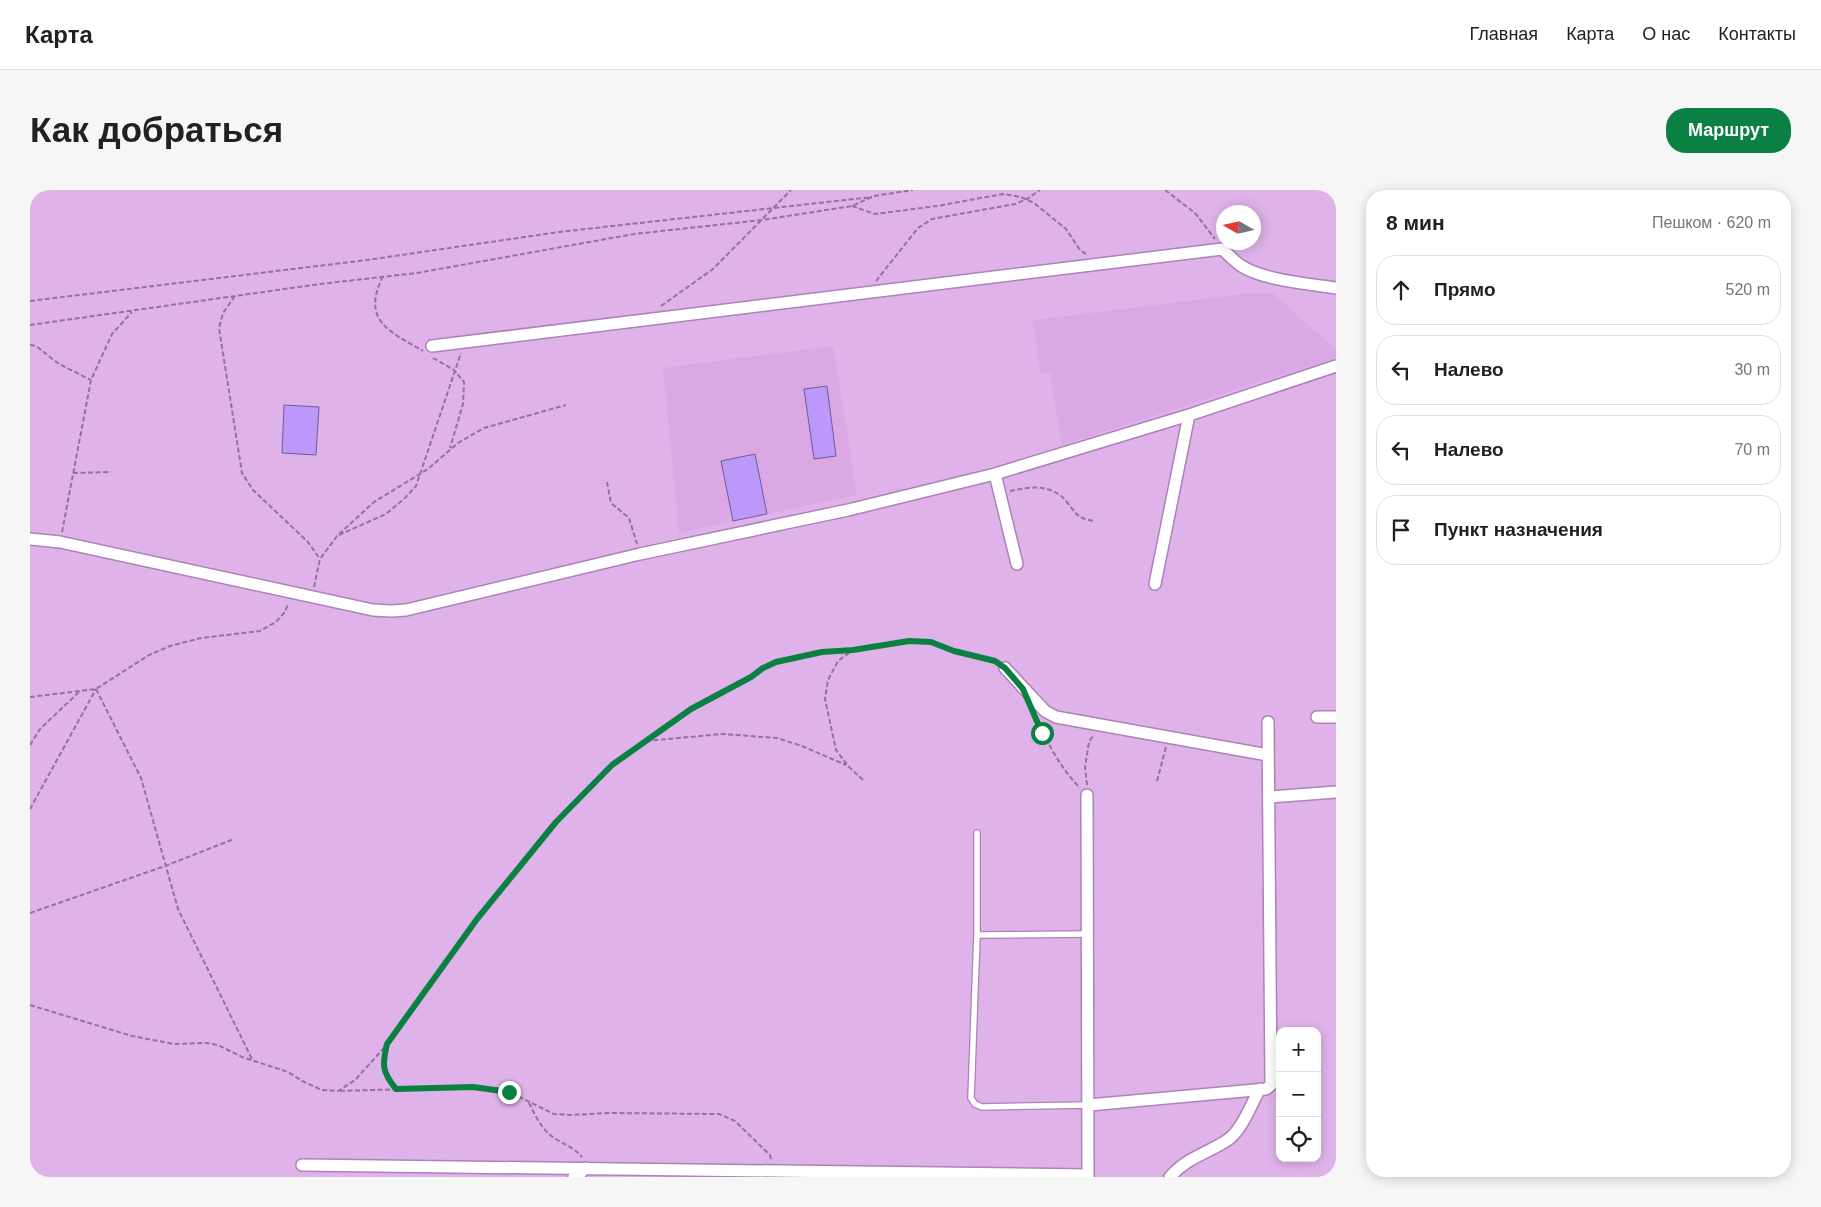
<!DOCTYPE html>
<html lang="ru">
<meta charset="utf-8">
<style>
:root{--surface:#fff;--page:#f6f6f6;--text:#202124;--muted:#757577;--line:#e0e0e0;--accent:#0b8043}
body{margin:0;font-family:Helvetica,sans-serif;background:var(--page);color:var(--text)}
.controls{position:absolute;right:15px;bottom:15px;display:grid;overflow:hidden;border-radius:10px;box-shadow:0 2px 12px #0003}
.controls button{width:45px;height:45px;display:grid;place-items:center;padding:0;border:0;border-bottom:1px solid var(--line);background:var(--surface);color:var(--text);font:25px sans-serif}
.compass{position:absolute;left:1186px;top:15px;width:45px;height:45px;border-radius:50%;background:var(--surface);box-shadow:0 2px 12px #0003;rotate:279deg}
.stop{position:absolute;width:15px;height:15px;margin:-11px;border:4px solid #0b8043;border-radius:50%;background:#fff}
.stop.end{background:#0b8043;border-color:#fff;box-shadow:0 1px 5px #0008}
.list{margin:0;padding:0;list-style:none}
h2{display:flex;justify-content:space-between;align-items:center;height:65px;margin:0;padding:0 20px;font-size:21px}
h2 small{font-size:16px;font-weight:400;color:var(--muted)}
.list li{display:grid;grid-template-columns:32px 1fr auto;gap:15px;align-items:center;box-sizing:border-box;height:70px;margin:0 10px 10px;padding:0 10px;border:1px solid var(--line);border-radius:20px}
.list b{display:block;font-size:19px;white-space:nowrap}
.list em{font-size:16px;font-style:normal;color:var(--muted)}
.icon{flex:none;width:28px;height:28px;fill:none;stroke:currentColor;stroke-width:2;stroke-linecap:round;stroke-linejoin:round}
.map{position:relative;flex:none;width:1306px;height:987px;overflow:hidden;border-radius:20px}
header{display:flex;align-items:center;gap:30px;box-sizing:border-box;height:70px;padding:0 25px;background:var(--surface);border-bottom:1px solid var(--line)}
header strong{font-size:24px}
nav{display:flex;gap:28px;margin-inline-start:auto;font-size:18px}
.intro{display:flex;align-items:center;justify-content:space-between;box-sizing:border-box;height:120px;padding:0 30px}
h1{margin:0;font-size:35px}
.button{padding:12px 22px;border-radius:20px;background:var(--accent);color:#fff;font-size:18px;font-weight:700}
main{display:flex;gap:30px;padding:0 30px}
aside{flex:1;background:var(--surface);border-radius:20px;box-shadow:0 2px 12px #0003}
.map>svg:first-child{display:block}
.built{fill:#d9a8e5}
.building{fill:#bb98fa;stroke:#6f5b93}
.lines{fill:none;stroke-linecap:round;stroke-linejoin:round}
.service-casing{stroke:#ac82b7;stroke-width:8}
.minor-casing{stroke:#ac82b7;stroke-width:14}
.path{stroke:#92729b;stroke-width:2;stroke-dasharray:5 2.5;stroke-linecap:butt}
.service{stroke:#fff;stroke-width:5.5}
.minor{stroke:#fff;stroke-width:11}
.route{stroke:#0b8043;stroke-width:6}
</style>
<header>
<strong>Карта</strong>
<nav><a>Главная</a><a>Карта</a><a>О нас</a><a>Контакты</a></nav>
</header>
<div class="intro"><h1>Как добраться</h1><a class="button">Маршрут</a></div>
<main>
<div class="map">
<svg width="1306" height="987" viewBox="0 0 1306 987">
<rect width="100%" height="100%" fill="#dfb3ea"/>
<path class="built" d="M1222 103H1243L1306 160V168L1032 255 1020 183 1010 184 1003 130Z
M803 156 827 305 649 343 633 178Z"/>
<path class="building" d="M797 196 806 266 784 269 774 199Z
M254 215 289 217 286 265 252 263Z
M725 264 737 324 703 331 691 271Z"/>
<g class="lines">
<g class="service-casing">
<path id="service" d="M947 643V745L941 908 945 914 952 917 1059 915
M947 745 1058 744"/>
</g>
<g class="minor-casing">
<path id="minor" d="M402 156 1192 59C1198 64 1204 71 1210 75 1231 90 1280 94 1306 98
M965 284 987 374
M0 349 30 352 343 420 362 421 376 420 610 364 818 320 965 284 1159 225 1306 176
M1125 394 1159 225
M975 478 1015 521 1026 527 1238 565
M1287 527H1306
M1057 605 1058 987
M1239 607 1306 602
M1059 915 1236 899 1241 895 1238 532
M272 975 1058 985
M544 987 548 986 555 978
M1140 987C1157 967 1179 963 1199 949 1213 938 1221 914 1230 899"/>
</g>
<path class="path" d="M1135 0 1165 23 1185 49
M822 16 845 24 907 16 973 4 991 7 1004 13 1036 39 1050 60 1056 64
M353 86C331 131 359 141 393 161
M846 91 888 38 902 29 985 14 997 9 1010 0
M205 106 193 123 189 138 212 283 223 300 278 352 290 369
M0 111 337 70 529 42 842 7
M631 116 683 79 761 0
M0 135 290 94 387 83 604 44 732 30 822 16 844 6 883 0
M0 155 6 156 29 174 61 190
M403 168 424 180 434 192 433 214 420 258
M43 283 81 282
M577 292 581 313 599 328 607 354
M980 301C999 297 1021 293 1036 311 1047 324 1046 328 1064 331
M32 342 61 190 82 144 102 122
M309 345 356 324 374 309 386 296 431 163
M284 397 290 369 307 346 344 312 398 279 428 253 454 238 536 215
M66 499 111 588 148 719 222 869
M0 507 66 499 119 465 140 456 171 448 230 441 246 432 255 422 258 414
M1006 528C1017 552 1031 579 1050 598
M616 551 692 544 747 548 772 556 816 575
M0 555 10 539 50 501
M833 590 818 576 806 560 795 509 798 490 808 471 823 460 879 451 901 452 923 461 967 472
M1127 591 1136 557
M1057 595 1055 577 1059 552 1064 544
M0 619 66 499
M0 723 135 676 204 649
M0 815 102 846 144 854 176 853 188 855 212 867 258 882 272 891 292 900 308 901 325 890 353 859 447 729 526 632 582 575 661 519 721 487 733 478 745 472 792 462 823 460
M356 856C351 877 353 883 366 899
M310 901 443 897 479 902 524 924 542 925 578 923 689 924 705 931 740 965 741 969
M499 913C504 923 510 936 519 944 529 953 543 956 552 967"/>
<use href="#service" class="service"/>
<use href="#minor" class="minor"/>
</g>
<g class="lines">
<path class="route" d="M479 902 443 897 366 899C352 882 352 875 357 854L447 729 526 632 582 575 661 519 721 487 733 478 746 472 792 462 823 460 879 451 901 452 924 461 965 471 975 478 993 499 1012 543"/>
</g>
</svg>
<div class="controls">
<button>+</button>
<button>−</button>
<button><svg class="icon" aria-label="locate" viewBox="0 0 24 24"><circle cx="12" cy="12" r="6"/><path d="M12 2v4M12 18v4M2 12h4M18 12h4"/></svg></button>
</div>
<svg class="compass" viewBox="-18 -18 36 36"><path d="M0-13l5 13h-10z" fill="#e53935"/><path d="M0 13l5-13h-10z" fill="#757577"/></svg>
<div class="stop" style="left:1012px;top:543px"></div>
<div class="stop end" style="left:479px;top:902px"></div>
</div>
<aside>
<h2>8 мин<small>Пешком · 620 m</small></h2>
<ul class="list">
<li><svg class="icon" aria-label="ahead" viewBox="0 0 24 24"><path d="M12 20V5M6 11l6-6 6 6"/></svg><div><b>Прямо</b></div><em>520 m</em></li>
<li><svg class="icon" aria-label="left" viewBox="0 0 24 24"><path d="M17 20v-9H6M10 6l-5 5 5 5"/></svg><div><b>Налево</b></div><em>30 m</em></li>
<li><svg class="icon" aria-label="left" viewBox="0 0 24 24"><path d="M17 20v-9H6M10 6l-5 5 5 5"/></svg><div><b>Налево</b></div><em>70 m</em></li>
<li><svg class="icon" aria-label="arrive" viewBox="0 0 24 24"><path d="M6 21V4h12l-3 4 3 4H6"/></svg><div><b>Пункт назначения</b></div></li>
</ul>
</aside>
</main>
